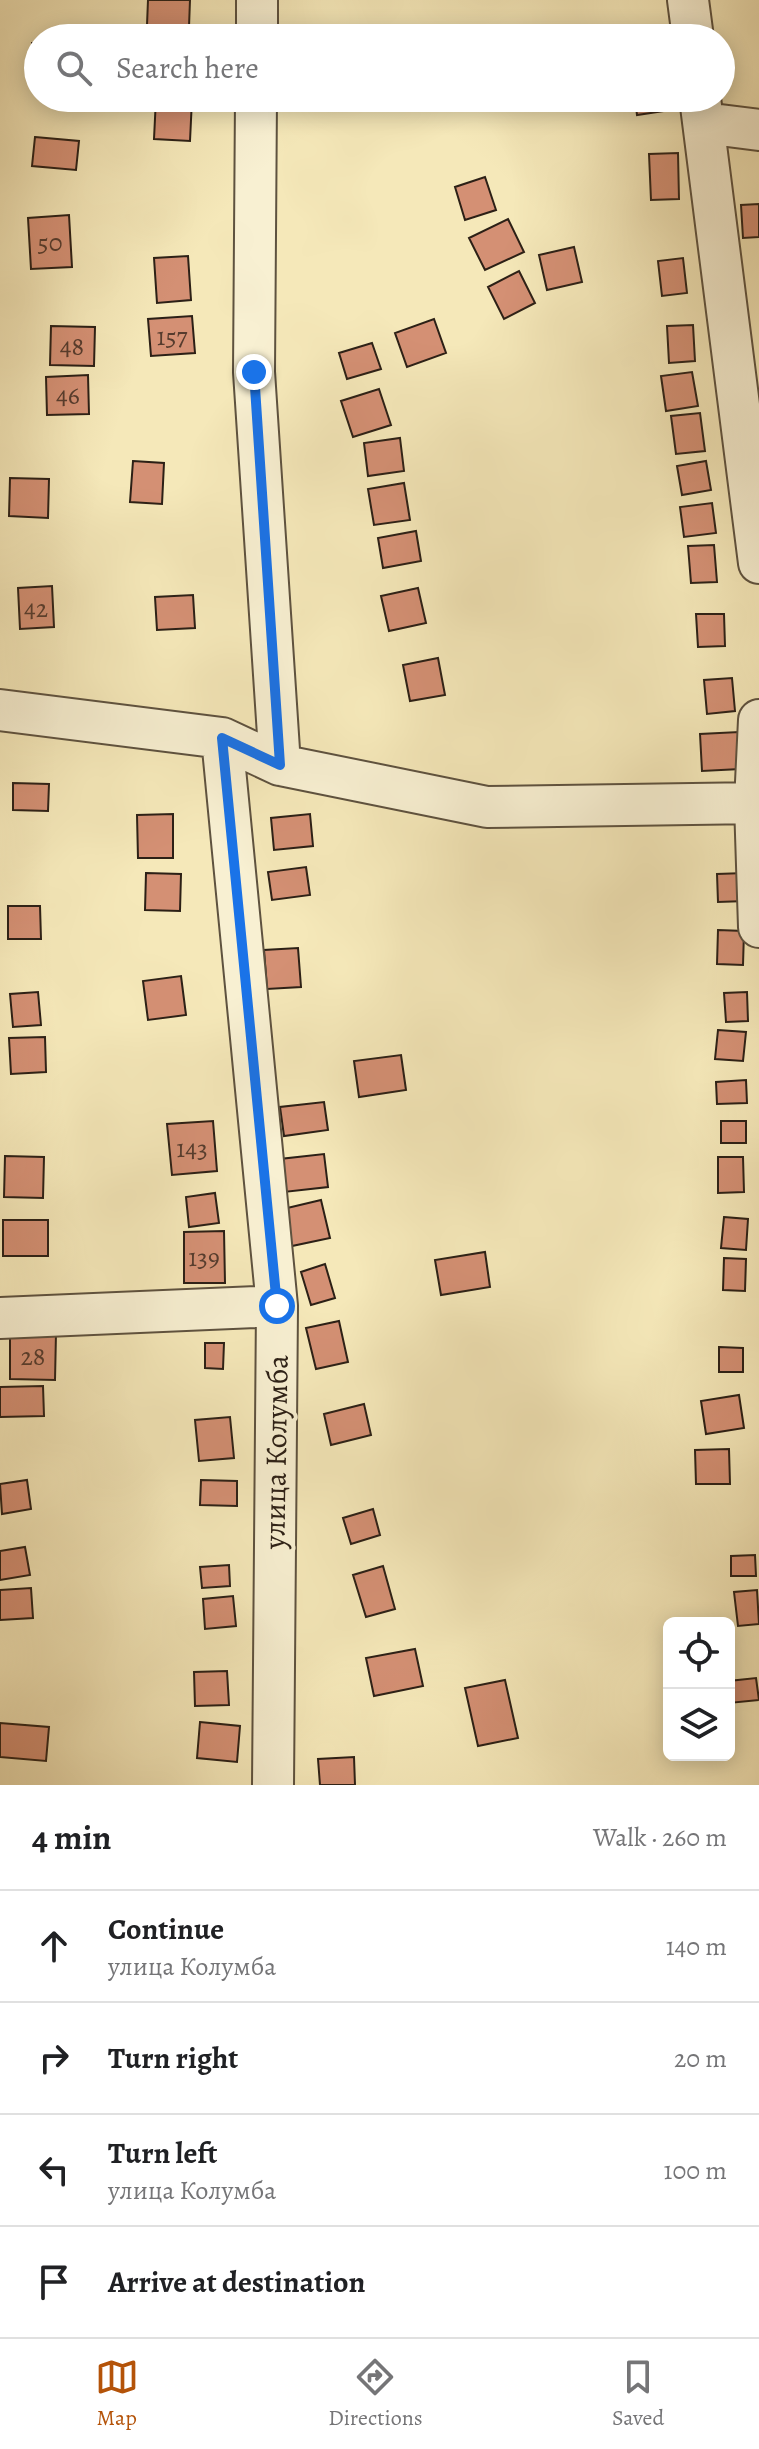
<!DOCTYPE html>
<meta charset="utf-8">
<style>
:root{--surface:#fff;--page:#f2f2f2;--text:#202124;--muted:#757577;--line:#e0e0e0;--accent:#b45309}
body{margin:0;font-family:Alegreya,serif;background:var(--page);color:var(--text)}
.controls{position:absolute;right:24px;bottom:24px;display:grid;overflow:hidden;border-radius:12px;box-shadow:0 4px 20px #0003}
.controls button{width:72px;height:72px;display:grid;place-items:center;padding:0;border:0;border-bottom:2px solid var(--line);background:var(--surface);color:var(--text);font:40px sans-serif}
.stop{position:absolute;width:24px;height:24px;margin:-18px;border:6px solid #1a73e8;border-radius:50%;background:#fff}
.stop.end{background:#1a73e8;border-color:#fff;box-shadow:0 2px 8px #0008}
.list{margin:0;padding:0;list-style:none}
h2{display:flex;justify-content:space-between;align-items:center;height:104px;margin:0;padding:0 32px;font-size:34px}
h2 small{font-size:26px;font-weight:400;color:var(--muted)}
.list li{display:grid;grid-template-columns:52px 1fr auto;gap:24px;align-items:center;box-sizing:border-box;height:112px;padding:0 32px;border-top:2px solid var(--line)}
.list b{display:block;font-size:30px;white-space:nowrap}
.list p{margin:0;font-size:26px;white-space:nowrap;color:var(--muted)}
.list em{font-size:26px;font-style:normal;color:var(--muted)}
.icon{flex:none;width:44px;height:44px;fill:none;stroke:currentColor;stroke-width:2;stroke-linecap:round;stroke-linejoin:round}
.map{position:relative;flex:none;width:759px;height:1785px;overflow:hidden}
.search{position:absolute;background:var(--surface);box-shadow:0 4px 20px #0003;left:24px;right:24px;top:24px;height:88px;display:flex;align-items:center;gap:20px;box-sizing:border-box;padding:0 28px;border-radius:44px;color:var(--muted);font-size:30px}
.sheet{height:552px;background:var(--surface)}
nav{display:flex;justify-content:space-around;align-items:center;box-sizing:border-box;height:112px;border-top:2px solid var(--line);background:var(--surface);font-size:22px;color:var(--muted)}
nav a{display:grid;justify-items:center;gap:4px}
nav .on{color:var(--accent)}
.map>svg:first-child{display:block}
.building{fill:#d49074;stroke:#2c2016;stroke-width:2}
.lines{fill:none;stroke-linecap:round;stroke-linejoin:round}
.minor-casing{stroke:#5e523f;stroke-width:44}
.minor{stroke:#f8f0d2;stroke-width:40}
.route{stroke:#1a73e8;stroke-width:10}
.labels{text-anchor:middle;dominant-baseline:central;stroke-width:8;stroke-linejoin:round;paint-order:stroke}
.number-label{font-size:26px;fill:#563c2e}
.street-label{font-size:30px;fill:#2c2016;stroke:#f8f0d2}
</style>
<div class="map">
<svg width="759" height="1785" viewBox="0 0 759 1785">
<rect width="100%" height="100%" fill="#f5e8b9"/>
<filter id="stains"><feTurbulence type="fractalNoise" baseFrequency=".0025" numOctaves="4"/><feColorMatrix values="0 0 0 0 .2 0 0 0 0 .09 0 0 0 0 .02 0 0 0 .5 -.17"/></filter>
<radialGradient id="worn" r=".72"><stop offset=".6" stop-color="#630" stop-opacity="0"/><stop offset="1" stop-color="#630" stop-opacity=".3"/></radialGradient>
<path class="building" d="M148 0H190L189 27 147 25Z
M658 26 660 38H628L627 32Z
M32 43H38V79H33Z
M156 98 192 99 190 141 154 139Z
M635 98H669L671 110 637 115Z
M35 137 79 141 76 170 32 166Z
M678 153 679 199 651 200 649 154Z
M485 177 496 210 465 220 455 187Z
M759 204V237L743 238 741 205Z
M69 215 72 267 31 269 28 218Z
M508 219 524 252 485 270 469 238Z
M574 247 582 282 547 290 539 255Z
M188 256 191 300 157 303 154 258Z
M683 258 687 293 662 296 658 261Z
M519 271 535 303 504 319 488 287Z
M192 316 195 353 151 356 148 319Z
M434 319 446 353 407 367 395 333Z
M693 325 695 361 669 363 667 326Z
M51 326 95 327 94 366 50 365Z
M372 343 381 369 347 379 339 353Z
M692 372 698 406 666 411 661 376Z
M88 375 89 414 47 415 46 377Z
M379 389 391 425 353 437 341 401Z
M700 413 705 451 676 454 671 416Z
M400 438 404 471 368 476 364 443Z
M133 461 164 463 162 504 130 502Z
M706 461 711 490 682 495 677 466Z
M10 478 49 479 48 518 9 516Z
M404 483 410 520 374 525 368 489Z
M712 503 716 533 684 537 680 507Z
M416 531 421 561 383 568 378 538Z
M714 545 717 582 691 583 688 546Z
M52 586 54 627 20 629 18 588Z
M418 588 426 623 389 631 381 596Z
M193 595 195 628 157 630 155 597Z
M696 614H724L725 646 698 647Z
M438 658 445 695 410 701 403 665Z
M732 678 735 711 707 714 704 680Z
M739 732 740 769 702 771 700 734Z
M13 783 49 784 48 811 13 810Z
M173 814V858H138L137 815Z
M310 814 313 846 274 850 271 818Z
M306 867 310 895 272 900 268 872Z
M146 873 181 874 180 911 145 910Z
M745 873 746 901 718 902 717 874Z
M8 906H40L41 939H8Z
M718 930 744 931 743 965 717 964Z
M298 948 301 987 267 989 264 950Z
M181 976 186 1015 148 1020 143 981Z
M38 992 41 1025 13 1027 10 994Z
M747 992 748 1021 726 1022 724 993Z
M718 1030 746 1032 743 1061 715 1059Z
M45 1037 46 1072 11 1074 9 1038Z
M401 1055 406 1090 359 1097 354 1061Z
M746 1080 747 1103 717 1104 716 1082Z
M324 1102 328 1130 284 1136 280 1107Z
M213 1121 217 1171 172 1175 167 1124Z
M721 1121H746V1143H721Z
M324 1154 328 1187 284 1192 280 1159Z
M5 1156 44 1157 43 1198 4 1197Z
M718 1157H743L744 1192 718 1193Z
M215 1193 219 1223 189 1227 186 1197Z
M321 1200 330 1238 292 1246 283 1209Z
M724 1217 748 1219 746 1250 721 1248Z
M3 1220H48V1256H3Z
M224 1231 225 1283H184V1232Z
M485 1252 490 1287 441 1295 435 1260Z
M724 1258 746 1259 745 1291 723 1290Z
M325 1264 335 1298 311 1305 301 1272Z
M339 1321 348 1362 316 1369 306 1328Z
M10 1332 56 1333 55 1380 10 1379Z
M205 1343H224L223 1369 205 1368Z
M719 1347 743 1348V1372H719Z
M43 1386 44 1416 0 1417V1387Z
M739 1395 744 1428 706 1434 701 1401Z
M364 1404 371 1435 331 1445 324 1414Z
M230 1417 234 1458 199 1461 195 1420Z
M729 1449 730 1484H696L695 1450Z
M27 1480 31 1509 2 1514 0 1484Z
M201 1480 237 1481V1506L200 1505Z
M373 1509 380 1535 351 1544 343 1518Z
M25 1547 30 1575 0 1580V1551Z
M755 1555 756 1576H731V1556Z
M229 1565 230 1586 202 1588 200 1567Z
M383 1566 395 1609 366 1617 353 1575Z
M31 1588 33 1618 0 1620V1590Z
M757 1590 759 1624 738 1626 734 1592Z
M233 1596 236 1626 205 1629 203 1599Z
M415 1649 423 1686 374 1696 366 1658Z
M227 1671 229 1705 195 1706 194 1672Z
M756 1678 759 1700 729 1703V1681Z
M505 1680 518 1738 478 1746 465 1688Z
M200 1722 240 1726 237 1762 197 1758Z
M0 1723 49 1727 46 1761 0 1757Z
M354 1757 355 1785H320L318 1759Z"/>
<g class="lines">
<g class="minor-casing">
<path id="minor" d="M688 0 693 38
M257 38V0
M256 98 254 372 280 765
M700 98 759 563
M704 123 759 130
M0 710 222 738 280 765 487 807 759 803
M759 720 755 803 759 927
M222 738 277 1306 273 1785
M0 1318 277 1306"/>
</g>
<use href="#minor" class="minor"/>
</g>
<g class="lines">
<path class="route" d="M254 372 280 765 222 738 277 1306"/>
</g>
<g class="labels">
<g class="number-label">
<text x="50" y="242">50</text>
<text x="172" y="336">157</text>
<text x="72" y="346">48</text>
<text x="68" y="395">46</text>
<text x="36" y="608">42</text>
<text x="192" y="1148">143</text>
<text x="204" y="1257">139</text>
<text x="33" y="1356">28</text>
</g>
<g class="street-label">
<text transform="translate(276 1452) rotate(-89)">улица Колумба</text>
</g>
</g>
<rect width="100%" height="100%" filter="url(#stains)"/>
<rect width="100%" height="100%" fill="url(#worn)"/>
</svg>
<div class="controls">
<button><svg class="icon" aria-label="locate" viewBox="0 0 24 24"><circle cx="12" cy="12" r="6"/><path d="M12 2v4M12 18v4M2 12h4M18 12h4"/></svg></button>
<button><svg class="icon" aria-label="layers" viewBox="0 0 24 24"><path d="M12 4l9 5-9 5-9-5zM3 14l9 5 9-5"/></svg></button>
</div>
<div class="stop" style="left:277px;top:1306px"></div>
<div class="stop end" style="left:254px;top:372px"></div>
<div class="search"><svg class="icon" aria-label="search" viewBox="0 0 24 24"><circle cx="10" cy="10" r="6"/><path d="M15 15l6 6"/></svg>Search here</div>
</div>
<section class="sheet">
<h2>4 min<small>Walk · 260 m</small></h2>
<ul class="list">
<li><svg class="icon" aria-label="ahead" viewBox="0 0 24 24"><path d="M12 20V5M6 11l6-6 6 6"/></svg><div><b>Continue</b><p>улица Колумба</p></div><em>140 m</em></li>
<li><svg class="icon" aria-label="right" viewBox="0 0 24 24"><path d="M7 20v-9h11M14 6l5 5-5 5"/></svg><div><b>Turn right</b></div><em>20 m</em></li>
<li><svg class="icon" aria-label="left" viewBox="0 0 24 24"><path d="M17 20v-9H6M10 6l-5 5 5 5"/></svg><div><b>Turn left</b><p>улица Колумба</p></div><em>100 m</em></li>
<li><svg class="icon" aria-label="arrive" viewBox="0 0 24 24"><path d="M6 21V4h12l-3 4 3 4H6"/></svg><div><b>Arrive at destination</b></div></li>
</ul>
</section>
<nav>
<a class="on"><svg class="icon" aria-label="map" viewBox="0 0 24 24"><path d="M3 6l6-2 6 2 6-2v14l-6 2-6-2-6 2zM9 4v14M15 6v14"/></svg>Map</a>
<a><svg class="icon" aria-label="directions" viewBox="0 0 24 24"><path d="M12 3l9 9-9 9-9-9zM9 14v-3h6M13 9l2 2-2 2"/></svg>Directions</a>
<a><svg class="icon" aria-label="saved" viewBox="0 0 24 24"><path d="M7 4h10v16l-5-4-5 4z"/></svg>Saved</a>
</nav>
